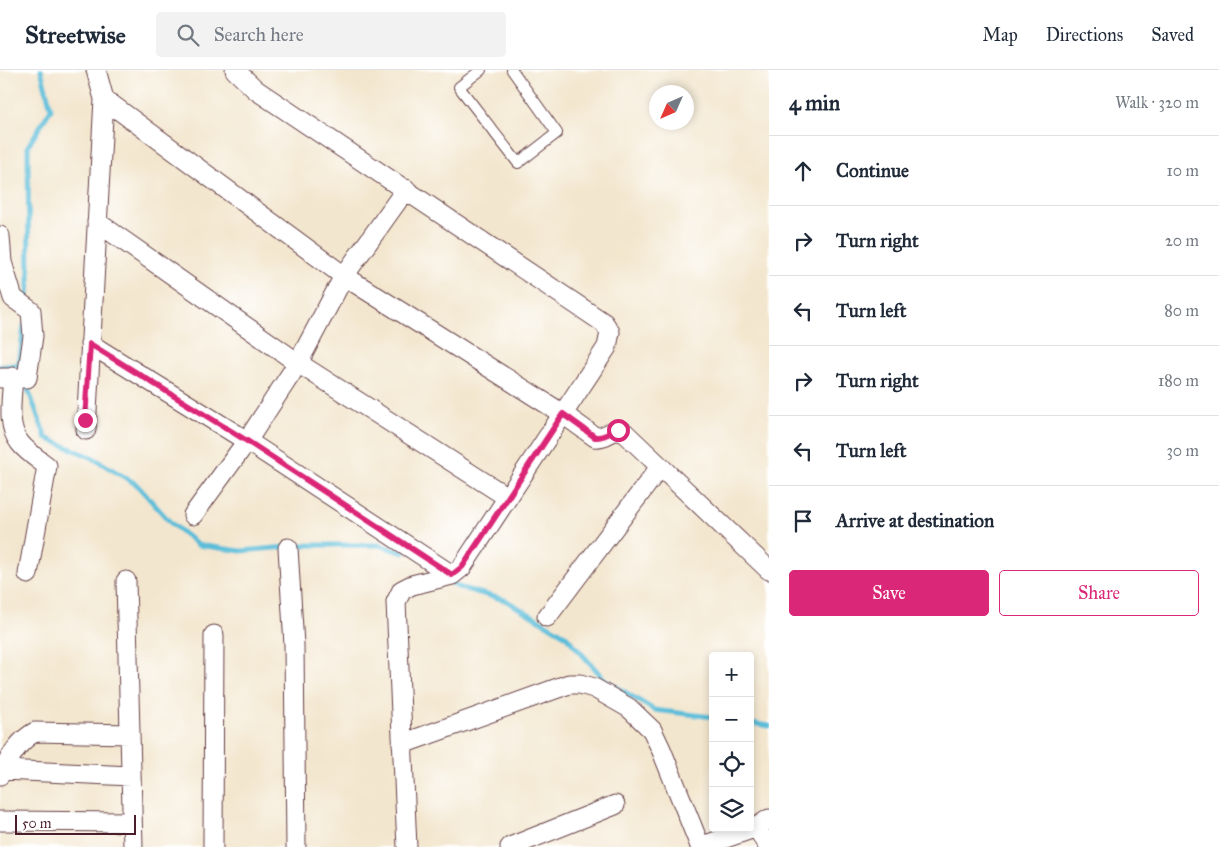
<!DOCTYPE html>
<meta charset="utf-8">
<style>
:root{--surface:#fff;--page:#f2f2f3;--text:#1f2937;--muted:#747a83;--line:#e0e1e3;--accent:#db2777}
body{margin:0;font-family:"IM FELL Great Primer",serif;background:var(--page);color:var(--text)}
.controls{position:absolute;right:15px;bottom:15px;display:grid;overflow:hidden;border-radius:5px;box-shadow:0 2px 8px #0003}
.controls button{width:45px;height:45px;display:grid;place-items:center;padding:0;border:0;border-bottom:1px solid var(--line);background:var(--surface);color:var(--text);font:25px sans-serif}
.compass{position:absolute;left:649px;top:15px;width:45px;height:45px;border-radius:50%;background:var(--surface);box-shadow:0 2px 8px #0003;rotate:225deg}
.scale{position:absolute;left:15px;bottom:12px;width:121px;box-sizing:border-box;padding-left:5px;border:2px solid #4a1f2b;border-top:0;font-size:14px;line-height:18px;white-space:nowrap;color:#4a1f2b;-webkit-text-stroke:4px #fff;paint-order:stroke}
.stop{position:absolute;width:15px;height:15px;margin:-11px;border:4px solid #db2777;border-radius:50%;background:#fff}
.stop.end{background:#db2777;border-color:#fff;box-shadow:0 1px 5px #0008}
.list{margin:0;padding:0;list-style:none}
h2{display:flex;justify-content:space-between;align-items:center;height:65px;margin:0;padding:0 20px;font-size:21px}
h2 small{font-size:16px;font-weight:400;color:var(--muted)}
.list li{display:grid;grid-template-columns:32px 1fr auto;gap:15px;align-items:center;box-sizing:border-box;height:70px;padding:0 20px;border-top:1px solid var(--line)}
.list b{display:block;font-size:19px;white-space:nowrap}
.list em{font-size:16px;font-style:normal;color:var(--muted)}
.actions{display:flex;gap:10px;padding:15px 20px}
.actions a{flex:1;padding:11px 0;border:1px solid var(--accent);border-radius:5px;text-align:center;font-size:18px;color:var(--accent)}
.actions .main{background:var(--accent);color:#fff}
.icon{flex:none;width:28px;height:28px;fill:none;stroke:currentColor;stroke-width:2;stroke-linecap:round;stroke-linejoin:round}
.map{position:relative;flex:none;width:769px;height:777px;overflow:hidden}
header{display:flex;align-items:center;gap:30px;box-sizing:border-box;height:70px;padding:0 25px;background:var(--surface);border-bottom:1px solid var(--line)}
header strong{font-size:24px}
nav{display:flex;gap:28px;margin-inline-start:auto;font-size:18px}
.search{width:350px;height:45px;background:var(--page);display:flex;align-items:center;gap:12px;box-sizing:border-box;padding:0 18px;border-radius:5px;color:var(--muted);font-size:19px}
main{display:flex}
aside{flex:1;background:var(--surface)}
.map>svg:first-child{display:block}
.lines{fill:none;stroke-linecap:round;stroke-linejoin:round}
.stream{stroke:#5abdd9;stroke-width:5}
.lane-casing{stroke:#633d43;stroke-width:12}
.street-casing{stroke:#633d43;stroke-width:21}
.lane{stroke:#fff;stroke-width:10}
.street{stroke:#fff;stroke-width:19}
.route{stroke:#db2777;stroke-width:6}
</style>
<header>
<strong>Streetwise</strong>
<div class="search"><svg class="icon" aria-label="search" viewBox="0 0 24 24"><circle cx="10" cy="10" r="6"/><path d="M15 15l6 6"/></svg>Search here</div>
<nav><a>Map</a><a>Directions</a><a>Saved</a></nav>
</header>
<main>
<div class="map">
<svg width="769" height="777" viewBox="0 0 769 777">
<rect width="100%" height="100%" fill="#fff"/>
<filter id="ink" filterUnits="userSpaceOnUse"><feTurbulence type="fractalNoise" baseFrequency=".02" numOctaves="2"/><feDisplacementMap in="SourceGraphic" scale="10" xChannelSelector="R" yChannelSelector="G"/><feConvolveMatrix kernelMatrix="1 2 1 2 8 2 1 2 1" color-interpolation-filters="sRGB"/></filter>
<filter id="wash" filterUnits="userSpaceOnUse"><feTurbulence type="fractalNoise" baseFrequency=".0096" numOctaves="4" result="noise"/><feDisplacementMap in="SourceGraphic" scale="20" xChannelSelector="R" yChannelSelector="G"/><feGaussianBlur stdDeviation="1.12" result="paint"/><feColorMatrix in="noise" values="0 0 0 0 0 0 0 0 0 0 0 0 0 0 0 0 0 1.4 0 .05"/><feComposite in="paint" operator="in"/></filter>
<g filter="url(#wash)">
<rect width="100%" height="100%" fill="#f3e6ce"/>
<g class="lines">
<path class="stream" d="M27 232 29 214 28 76 51 39 41 0
M19 294 24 255
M0 297 19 294 22 301
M25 311 46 368 93 388 136 414 171 453 198 475 241 481 309 475H379L404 483
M449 511 458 517 505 530 565 565 605 610 654 640 713 647
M750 653 769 656"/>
</g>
</g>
<g filter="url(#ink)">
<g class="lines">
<g class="lane-casing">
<path id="lane" d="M481 0 459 17 518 93 557 63 512 0"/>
</g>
<g class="street-casing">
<path id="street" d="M235 0 256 20 604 253 610 262 607 277 462 497 452 505 412 515 402 520 396 532 407 777
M104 29 344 206 563 344 595 367C608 369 611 356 625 363L769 500
M97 152 298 293 507 427
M0 166 2 192 13 228 31 241 33 266 27 308H1
M90 274 247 371 452 505
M13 307C12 327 6 356 20 373 27 382 38 389 47 396L28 504
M86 360 104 29 96 0
M193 445 247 371 298 293 344 206 406 119
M288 478 294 575 296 777
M126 511 133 777
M547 547 660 397
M402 674 569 614H580L594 618 629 638 652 660 661 679 700 776
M3 700 131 706
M0 705C10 688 17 672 35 662L129 664
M0 751 132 752
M757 757 768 777
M213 777 214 565
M510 777 615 735
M700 777 757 757 769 749"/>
</g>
<use href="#lane" class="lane"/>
<use href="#street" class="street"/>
</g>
</g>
<g class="lines" filter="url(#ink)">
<path class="route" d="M85 350 90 274 247 371 452 505 462 497 563 344 595 367C604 368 609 362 618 360"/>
</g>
</svg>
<div class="controls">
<button>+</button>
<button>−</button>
<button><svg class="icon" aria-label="locate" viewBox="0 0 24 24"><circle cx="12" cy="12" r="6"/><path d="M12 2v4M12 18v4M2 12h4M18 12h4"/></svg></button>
<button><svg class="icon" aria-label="layers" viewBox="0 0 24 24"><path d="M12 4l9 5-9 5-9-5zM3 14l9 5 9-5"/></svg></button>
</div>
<svg class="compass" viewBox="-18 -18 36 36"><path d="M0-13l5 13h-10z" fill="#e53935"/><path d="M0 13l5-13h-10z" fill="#747a83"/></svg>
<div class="scale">50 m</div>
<div class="stop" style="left:618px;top:360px"></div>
<div class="stop end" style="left:85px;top:350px"></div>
</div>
<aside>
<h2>4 min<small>Walk · 320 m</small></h2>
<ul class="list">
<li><svg class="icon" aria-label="ahead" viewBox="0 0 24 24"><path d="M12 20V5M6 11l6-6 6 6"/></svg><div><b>Continue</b></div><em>10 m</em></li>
<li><svg class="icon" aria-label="right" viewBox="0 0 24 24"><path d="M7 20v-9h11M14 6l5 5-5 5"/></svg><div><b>Turn right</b></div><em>20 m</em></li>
<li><svg class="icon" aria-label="left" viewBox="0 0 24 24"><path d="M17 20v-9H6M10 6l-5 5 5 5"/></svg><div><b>Turn left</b></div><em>80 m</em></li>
<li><svg class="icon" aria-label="right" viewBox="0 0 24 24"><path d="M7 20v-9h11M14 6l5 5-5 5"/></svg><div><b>Turn right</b></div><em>180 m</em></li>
<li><svg class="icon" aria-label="left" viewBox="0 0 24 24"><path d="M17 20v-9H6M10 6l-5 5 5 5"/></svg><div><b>Turn left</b></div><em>30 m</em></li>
<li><svg class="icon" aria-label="arrive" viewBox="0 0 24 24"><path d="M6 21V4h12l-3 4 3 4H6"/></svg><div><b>Arrive at destination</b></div></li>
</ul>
<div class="actions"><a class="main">Save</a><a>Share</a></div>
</aside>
</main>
